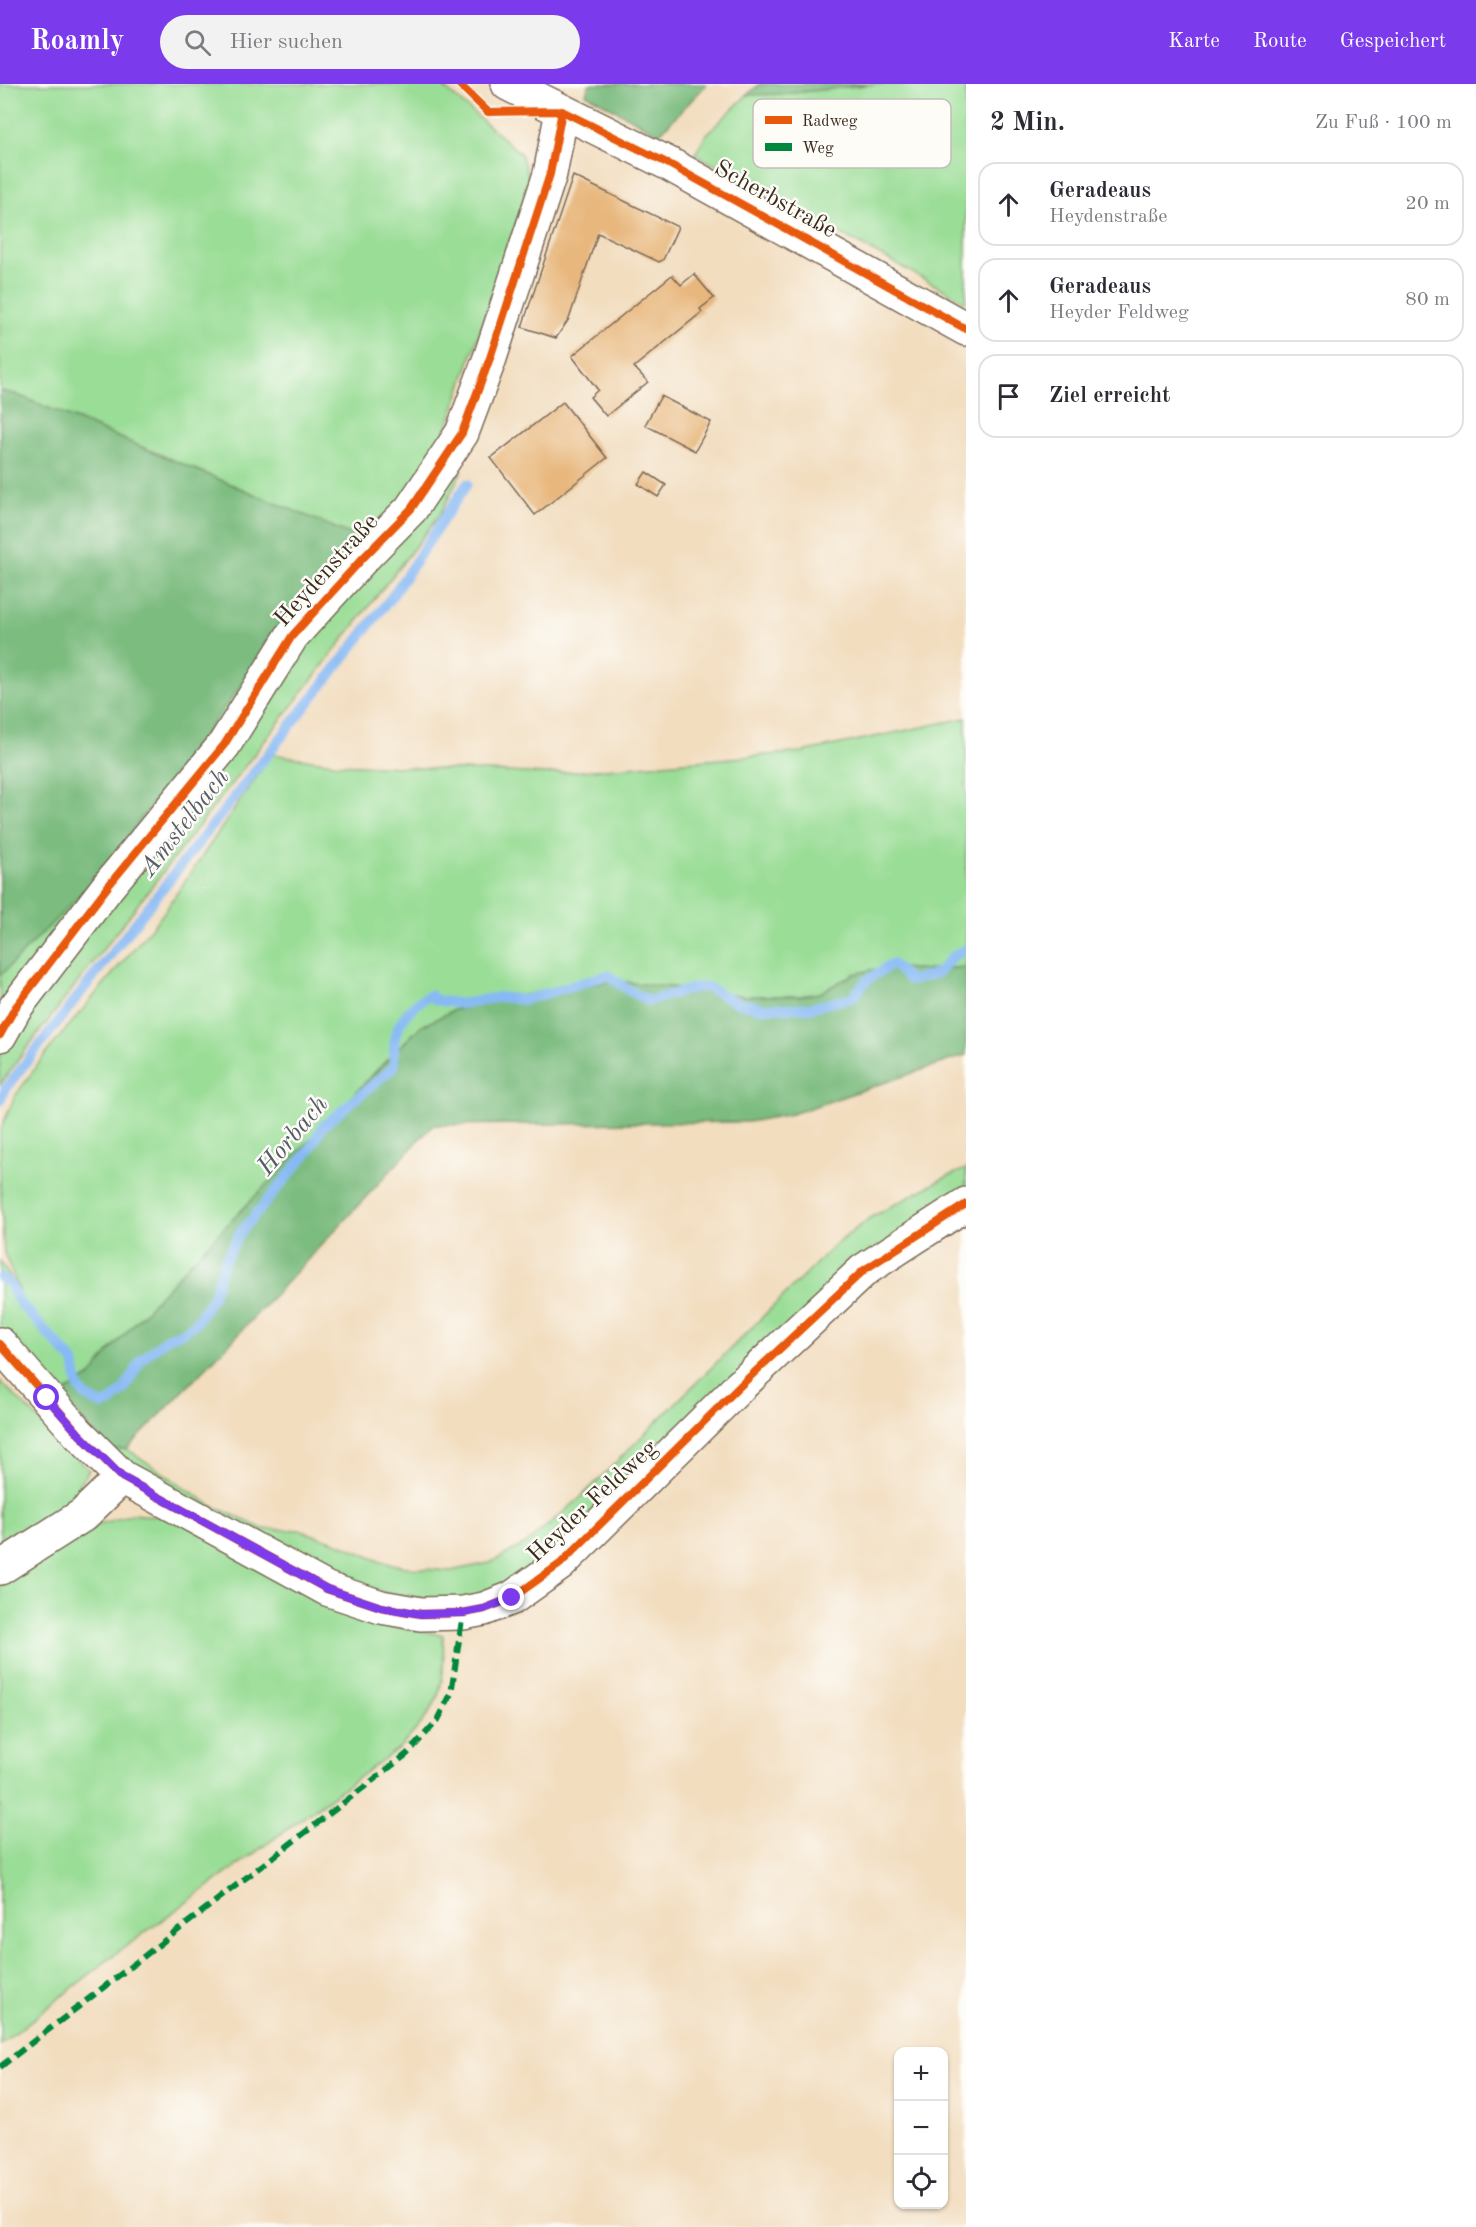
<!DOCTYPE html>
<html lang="de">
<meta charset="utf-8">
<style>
:root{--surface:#fff;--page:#f2f2f3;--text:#2b2b33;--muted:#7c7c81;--line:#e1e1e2;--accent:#7c3aed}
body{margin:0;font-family:"Old Standard TT",serif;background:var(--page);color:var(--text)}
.controls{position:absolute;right:18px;bottom:18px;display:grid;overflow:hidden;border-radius:12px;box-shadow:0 2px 4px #0004}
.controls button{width:54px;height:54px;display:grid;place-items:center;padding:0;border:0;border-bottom:2px solid var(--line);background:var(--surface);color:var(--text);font:30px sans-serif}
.stop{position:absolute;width:18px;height:18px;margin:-14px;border:4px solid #7c3aed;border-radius:50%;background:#fff}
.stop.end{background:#7c3aed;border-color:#fff;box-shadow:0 2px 6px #0008}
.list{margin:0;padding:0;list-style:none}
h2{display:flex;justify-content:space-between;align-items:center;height:78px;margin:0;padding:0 24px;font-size:26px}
h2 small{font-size:20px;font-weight:400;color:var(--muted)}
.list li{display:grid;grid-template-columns:39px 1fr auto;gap:18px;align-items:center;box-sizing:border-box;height:84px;margin:0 12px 12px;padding:0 12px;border:2px solid var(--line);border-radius:18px}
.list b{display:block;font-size:22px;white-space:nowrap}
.list p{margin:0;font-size:20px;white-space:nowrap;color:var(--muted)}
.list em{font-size:20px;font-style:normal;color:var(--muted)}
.icon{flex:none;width:33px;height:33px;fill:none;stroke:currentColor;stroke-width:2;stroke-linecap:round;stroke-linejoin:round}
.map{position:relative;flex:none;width:966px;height:2143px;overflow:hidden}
header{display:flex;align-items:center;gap:36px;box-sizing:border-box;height:84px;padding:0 30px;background:var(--accent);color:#fff}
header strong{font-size:28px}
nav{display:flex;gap:33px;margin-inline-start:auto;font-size:21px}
.search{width:420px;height:54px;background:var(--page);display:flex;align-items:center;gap:15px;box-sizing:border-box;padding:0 21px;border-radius:33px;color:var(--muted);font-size:22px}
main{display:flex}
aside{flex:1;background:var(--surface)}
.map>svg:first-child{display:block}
.green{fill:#9add96;stroke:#6a845a;stroke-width:1.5}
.forest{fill:#7bbc7f;stroke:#5b734e;stroke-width:1.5}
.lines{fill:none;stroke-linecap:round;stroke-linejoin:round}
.stream{stroke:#87b9f4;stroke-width:10}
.building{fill:#e8b77d}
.minor-casing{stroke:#7b6956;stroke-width:36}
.minor{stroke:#fff;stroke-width:33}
.quiet{stroke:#00873e;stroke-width:6;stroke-dasharray:12 6;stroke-linecap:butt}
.cycleway-casing{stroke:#fdfcf7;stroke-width:11}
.cycleway{stroke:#e8590c;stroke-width:8}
.route{stroke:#7c3aed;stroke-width:8}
.labels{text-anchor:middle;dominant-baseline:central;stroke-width:5;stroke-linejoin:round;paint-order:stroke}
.street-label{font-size:24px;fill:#3b2a1e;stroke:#fdfcf7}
.water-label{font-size:26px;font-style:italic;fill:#565c69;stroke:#fdfcf7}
.key{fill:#fdfcf7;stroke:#c3bdb6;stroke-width:1.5}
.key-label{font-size:16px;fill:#3b2a1e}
</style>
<header>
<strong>Roamly</strong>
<div class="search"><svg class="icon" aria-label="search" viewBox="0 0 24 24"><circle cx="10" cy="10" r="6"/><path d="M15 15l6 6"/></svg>Hier suchen</div>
<nav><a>Karte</a><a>Route</a><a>Gespeichert</a></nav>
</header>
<main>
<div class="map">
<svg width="966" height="2143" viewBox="0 0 966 2143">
<rect width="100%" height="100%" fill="#fdfcf7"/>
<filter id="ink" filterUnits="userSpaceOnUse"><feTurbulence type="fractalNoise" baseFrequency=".0167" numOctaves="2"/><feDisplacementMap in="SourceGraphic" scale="12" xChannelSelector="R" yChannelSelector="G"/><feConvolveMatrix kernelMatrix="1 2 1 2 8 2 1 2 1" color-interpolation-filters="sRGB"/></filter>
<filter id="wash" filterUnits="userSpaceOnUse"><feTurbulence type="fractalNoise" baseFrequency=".008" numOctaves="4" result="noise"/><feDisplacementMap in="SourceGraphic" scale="24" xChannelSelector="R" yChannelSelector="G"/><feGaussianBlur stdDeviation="1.35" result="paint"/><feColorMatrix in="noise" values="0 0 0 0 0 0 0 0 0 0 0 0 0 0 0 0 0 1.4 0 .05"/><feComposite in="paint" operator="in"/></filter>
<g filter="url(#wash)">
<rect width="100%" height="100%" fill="#f2ddbf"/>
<path class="green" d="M0 0H440L521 70 530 97 453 327 439 365 408 420 461 388 441 429 26 965 0 1001V335L354 452 15 310 0 307Z
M874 0H966V218L695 70 705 52 747 11 784 10Z
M966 634V883L928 886 886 883 854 890 820 909 800 912H745L671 903 539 908 454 926 420 943 394 968 283 1085 189 1180 112 1264 91 1292 60 1312 0 1247V1177L20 1208 4 1169 0 1096V1047L15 1012 47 968 162 831 272 670 339 680 547 690 802 668Z
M966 1085V1112L518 1501 456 1520 343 1502 204 1426 110 1366 127 1365 211 1421 263 1445 299 1446 341 1460 381 1478 412 1484 450 1487 490 1479 527 1459 580 1414 836 1160 870 1134 948 1092Z
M0 1297 89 1386 61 1430 0 1469Z
M132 1430 175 1434 296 1501 384 1541 443 1551C446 1610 439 1622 399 1664L114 1871 0 1961V1500L87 1444Z"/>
<path class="forest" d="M589 0H707L659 50 586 10Z
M760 0H874L784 10 747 11Z
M0 307 15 310 381 463 278 552 95 796 0 892Z
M886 883 928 886 966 883V971L792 1030 748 1038 433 1041 228 1261 127 1365 110 1366 60 1312 91 1292 112 1264 189 1180 420 943 454 926 539 908 618 897 745 912H800L820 909 854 890Z"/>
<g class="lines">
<path class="stream" d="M0 1017 6 1004 393 511 467 400
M0 1194 9 1198 19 1218 74 1278 78 1302 85 1312 102 1321 111 1318 125 1304 141 1276 167 1254 183 1248 196 1239 213 1212 224 1178 240 1149 309 1067 323 1042 394 983C394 972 393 959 396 949 401 933 415 919 430 911L436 916 461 920 499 913 524 916 608 891 630 907 649 917 694 904 707 903 738 919 762 924H809L852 914 867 896 892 880 911 897 938 889 952 873 966 865"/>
</g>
<g id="blocks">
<path class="building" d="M573 92 678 143 663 176 659 178 598 149 569 235 556 254 522 243Z
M694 190 714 214 700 225 702 228 634 283 648 298 606 332 590 313 598 306 572 272 672 191 681 201Z
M661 312 711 338 695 367 645 341Z
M563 318 607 374 535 431 491 374Z
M646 388 666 401 658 413 638 400Z"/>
</g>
</g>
<g filter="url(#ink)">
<use href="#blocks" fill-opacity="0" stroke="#7b6956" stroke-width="1.5"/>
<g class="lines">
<g class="minor-casing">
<path id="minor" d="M508 0 669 80 966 245
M0 951 15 924 109 801 224 661 292 552 362 475 411 425 462 349 490 274 550 90 562 27
M0 1260 78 1349 122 1393 327 1505 381 1523 421 1530 463 1529 484 1525 512 1514 560 1480 740 1302 864 1186 966 1120
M0 1484 83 1431 122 1393"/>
</g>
<use href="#minor" class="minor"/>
<path class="quiet" d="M0 1983 407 1670 438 1636 451 1610 463 1529"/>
<g class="cycleway-casing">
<path id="cycleway" d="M459 0 488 28 562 27 669 80 966 245
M0 951 15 924 109 801 224 661 292 552 362 475 411 425 462 349 490 274 550 90 562 27
M0 1260 78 1349 122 1393 327 1505 381 1523 421 1530 463 1529 484 1525 512 1514 560 1480 740 1302 864 1186 966 1120"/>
</g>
<use href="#cycleway" class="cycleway"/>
</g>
</g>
<g class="lines" filter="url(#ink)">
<path class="route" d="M47 1314 78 1349 122 1393 327 1505 381 1523 421 1530 463 1529 484 1525 512 1514"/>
</g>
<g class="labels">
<g class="street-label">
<text transform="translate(775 116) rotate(29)">Scherbstraße</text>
<text transform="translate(327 487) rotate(-48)">Heydenstraße</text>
<text transform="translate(593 1418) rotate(-43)">Heyder Feldweg</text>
</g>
<g class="water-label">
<text transform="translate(185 739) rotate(-52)">Amstelbach</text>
<text transform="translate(293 1052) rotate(-50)">Horbach</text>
</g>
</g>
<rect x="753" y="15" width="198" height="69" rx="9" class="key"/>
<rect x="765" y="32" width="27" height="8" fill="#e8590c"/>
<rect x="765" y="59" width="27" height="8" fill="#00873e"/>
<g class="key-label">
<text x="802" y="42">Radweg</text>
<text x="802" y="69">Weg</text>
</g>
</svg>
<div class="controls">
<button>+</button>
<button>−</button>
<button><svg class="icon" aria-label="locate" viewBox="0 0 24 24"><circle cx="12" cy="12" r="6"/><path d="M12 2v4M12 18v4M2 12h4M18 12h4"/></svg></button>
</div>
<div class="stop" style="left:47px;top:1314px"></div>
<div class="stop end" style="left:512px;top:1514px"></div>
</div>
<aside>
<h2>2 Min.<small>Zu Fuß · 100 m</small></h2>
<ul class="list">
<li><svg class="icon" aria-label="ahead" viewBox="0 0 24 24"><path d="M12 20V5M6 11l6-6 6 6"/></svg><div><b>Geradeaus</b><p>Heydenstraße</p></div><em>20 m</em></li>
<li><svg class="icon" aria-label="ahead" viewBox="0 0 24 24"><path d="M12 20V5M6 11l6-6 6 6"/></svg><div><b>Geradeaus</b><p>Heyder Feldweg</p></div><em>80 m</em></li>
<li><svg class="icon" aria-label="arrive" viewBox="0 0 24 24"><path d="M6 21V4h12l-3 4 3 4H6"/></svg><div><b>Ziel erreicht</b></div></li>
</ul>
</aside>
</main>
